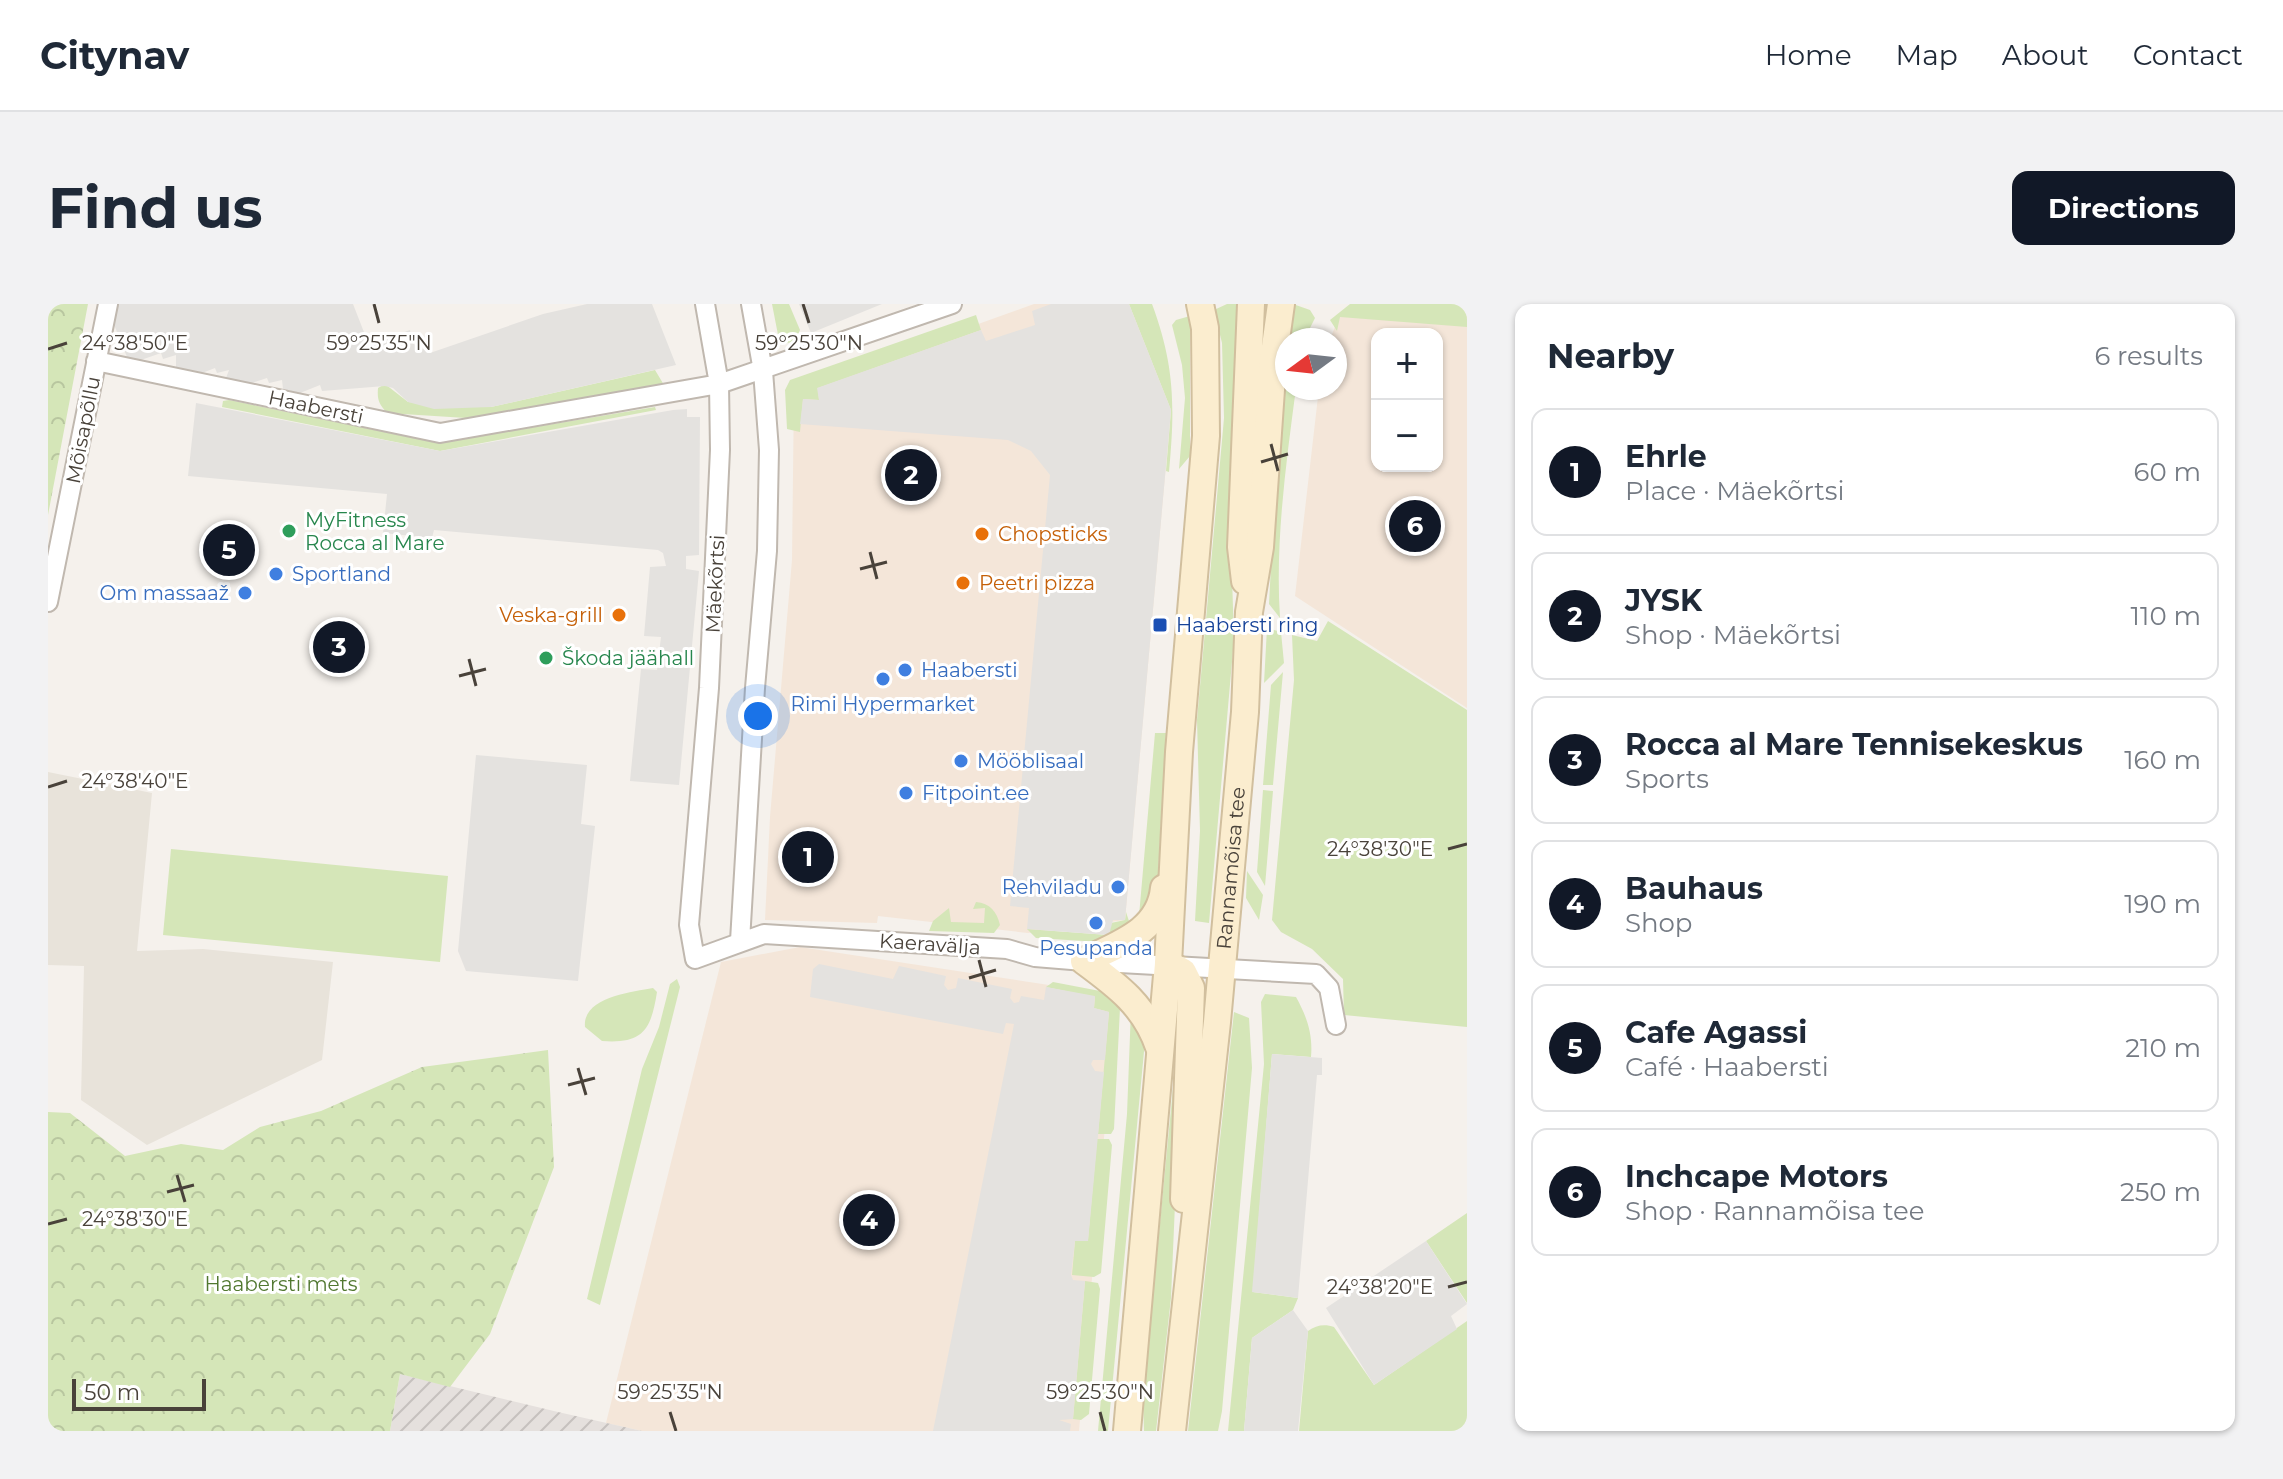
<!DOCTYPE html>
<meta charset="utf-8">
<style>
:root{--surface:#fff;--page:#f2f2f3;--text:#1f2937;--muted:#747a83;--line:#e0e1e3;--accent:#111827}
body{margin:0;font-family:Montserrat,sans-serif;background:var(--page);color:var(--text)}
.controls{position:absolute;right:24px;top:24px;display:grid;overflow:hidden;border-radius:16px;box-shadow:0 2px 6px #0004}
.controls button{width:72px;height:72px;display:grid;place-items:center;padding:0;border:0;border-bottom:2px solid var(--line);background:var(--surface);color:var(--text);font:40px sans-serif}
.compass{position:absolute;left:1227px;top:24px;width:72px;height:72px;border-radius:50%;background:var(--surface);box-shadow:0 2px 6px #0004;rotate:255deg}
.scale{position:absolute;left:24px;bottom:20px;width:134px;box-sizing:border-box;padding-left:8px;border:4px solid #49423a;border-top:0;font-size:22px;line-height:28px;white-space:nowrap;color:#49423a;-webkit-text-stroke:6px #fff;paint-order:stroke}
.you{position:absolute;left:710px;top:412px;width:28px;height:28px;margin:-20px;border:6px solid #fff;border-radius:50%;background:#1a73e8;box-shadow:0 0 0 12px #1a73e833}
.badge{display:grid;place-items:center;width:52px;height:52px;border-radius:50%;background:var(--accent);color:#fff;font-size:26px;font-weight:700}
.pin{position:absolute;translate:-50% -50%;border:4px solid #fff;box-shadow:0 2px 8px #0006}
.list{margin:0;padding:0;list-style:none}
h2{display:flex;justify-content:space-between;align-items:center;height:104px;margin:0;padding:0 32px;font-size:34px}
h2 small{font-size:26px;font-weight:400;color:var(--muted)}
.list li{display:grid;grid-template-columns:52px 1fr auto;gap:24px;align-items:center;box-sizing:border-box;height:128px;margin:0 16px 16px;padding:0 16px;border:2px solid var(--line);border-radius:16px}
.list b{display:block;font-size:30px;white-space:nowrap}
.list p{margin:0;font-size:26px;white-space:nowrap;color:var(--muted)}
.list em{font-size:26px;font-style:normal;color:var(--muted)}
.map{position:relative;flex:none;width:1419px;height:1127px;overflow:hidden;border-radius:16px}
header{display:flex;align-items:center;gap:48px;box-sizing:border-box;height:112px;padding:0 40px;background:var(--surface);border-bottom:2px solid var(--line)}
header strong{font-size:38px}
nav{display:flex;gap:44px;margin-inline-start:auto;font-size:28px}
.intro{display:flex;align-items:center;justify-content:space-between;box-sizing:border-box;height:192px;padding:0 48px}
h1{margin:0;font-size:56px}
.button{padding:20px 36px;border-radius:16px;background:var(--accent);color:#fff;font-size:28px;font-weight:700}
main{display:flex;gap:48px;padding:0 48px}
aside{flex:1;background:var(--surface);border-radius:16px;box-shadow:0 2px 6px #0004}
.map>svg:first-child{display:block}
.residential{fill:#e8e3da}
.commercial{fill:#f4e6d9;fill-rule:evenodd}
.industrial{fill:url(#industrial-furrows)}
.green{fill:#d5e6b8}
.forest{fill:url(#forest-crowns)}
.parking{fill:#e4e2df}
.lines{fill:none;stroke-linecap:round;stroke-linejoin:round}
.street-casing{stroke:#c0b8af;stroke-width:22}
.secondary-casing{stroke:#d1bf9e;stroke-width:30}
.street{stroke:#fff;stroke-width:18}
.secondary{stroke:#fbedcf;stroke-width:26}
.ticks{fill:none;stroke:#49423a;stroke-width:3}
.leisure-dot{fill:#2e9e5b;stroke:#fff;stroke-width:3}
.food-dot{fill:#e8710a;stroke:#fff;stroke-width:3}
.shop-dot{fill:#3f7fe0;stroke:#fff;stroke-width:3}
.transit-dot{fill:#1a4fb4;stroke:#fff;stroke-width:3}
.labels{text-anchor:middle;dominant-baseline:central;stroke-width:6;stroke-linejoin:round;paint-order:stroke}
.street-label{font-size:20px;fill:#49423a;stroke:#fff}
.leisure-label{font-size:20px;fill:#27864d;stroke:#fff;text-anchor:start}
.food-label{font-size:20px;fill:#c56008;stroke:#fff;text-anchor:start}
.shop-label{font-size:20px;fill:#366cbe;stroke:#fff;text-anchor:start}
.transit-label{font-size:20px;fill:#164399;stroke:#fff;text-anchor:start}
.park-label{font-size:20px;fill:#517830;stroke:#fff}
.ticks-label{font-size:20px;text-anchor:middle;fill:#49423a;stroke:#fff;stroke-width:6;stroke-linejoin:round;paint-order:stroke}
</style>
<header>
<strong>Citynav</strong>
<nav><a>Home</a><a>Map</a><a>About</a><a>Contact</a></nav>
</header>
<div class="intro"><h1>Find us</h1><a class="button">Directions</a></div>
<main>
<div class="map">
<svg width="1419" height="1127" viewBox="0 0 1419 1127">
<defs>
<pattern id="industrial-furrows" width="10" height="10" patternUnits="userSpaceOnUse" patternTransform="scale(2)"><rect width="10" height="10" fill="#e5e0dd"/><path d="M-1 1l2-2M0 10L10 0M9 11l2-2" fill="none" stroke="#c6c1be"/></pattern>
<pattern id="forest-crowns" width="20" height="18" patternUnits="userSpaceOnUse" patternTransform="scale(2)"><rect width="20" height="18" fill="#d5e6b8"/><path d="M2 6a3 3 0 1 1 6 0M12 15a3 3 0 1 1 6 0" fill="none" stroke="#b8c69f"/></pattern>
</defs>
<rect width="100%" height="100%" fill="#f5f1ec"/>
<path class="residential" d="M0 468 104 489 89 647 155 645 285 658 274 756 99 841 33 796 36 662 0 661Z"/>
<path class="commercial" d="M986 0H1081L1123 106 1077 616 980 629 830 612 829 619 717 616 722 513 744 256 746 86Z
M1394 0 1419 12V404L1247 292 1271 84H1287V36H1282L1292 9ZM1329 30H1389V162H1329Z
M752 643 1047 688 1067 705 1031 1127H594L558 1119 673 658Z"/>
<path class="industrial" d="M352 1070 510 1108 594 1127H342Z"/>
<path class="green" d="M724 0H741L752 26 747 37 736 40 731 36Z
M1081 0H1104C1127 62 1127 103 1121 168L1118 167 1123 106Z
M1179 0H1193L1183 242 1186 335 1161 619 1147 617 1152 527 1149 416 1176 114 1174 39 1166 6Z
M1245 0 1262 6 1267 14 1256 36H1239V84H1248C1238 160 1227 238 1232 314L1221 300 1233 69Z
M1302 0H1411L1419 5V23L1292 13 1289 27 1282 16Z
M928 11 933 26 770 84 771 96 755 95 752 128 739 125 737 86 742 76Z
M1142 12V152L1131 165 1137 94 1134 61 1124 21 1128 16Z
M607 66 616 81 459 110 418 114 339 109C331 100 329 96 330 84L337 80 360 98 443 103Z
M181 96 390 139 607 103 608 106 392 147 174 103 175 97Z
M1280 317 1419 406V723L1296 711 1295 675 1264 645 1233 628 1224 616 1246 376 1244 331 1269 337Z
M1219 324 1233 328 1236 359 1216 379Z
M1235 368 1225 481H1215L1223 381Z
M1107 429H1118L1109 589 1091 612Z
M1215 486 1225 487 1217 582 1209 568Z
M123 545 400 572 392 658 115 631Z
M1199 567 1215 591 1211 616 1198 594Z
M928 598C942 599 949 608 952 621L946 629 881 627 885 617 901 604 903 618 936 619 937 604 925 605Z
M1078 608 1084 626 1052 638 988 634 979 625 1060 631 1063 619 1077 616Z
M629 675 632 683 552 1001 539 995 594 765 611 723 622 680Z
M1005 678 1052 687 1072 704 1066 825 1063 830H1050L1061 708 1046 704 1047 693 998 683Z
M605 684 609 688C603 726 595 740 554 737L537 723C534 694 582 688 605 684Z
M1217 690 1248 693C1259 713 1265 730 1263 753L1224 750 1205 988 1250 994 1245 1006 1204 1034 1196 1127H1180L1216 760 1213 698Z
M1083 705 1097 737 1060 1127H1050L1079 810Z
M1186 708 1201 714 1204 764 1174 1107 1170 1127H1140Z
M1132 783 1123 994 1108 1127H1096L1095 1095 1125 784Z
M1049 835H1061L1064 841 1053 969 1046 973 1024 971 1027 937 1040 936Z
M1419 909V999L1378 937Z
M1037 977 1050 979 1052 985 1041 1110 1033 1116 1025 1115Z
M1419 1017V1127H1251L1260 1027C1268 1021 1277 1020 1286 1023L1326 1081Z"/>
<path class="forest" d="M0 0H40L0 211Z
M500 746 506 863 442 1030 402 1083 352 1070 342 1127H0V808L22 809 77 852 133 840 175 846 212 823 273 807 374 763Z"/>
<path class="parking" d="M69 0H305L321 41 362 26 364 39 382 49 495 10 539 0H604L628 61 443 103 386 105 360 98 345 84 337 82 274 87 272 81 252 89 235 85 234 76 221 79 219 74 204 79 178 74 181 66 169 69 167 64 154 69 128 63V51L115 55 113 49 93 56 79 53 65 18Z
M751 0H834L763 29Z
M1003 0H1081L1123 106 1077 616H1065L1061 631 979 625 981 604 962 602 1002 171 983 147 960 136 752 120 755 95 771 96 769 84 933 26 938 37 987 21 984 7Z
M148 99 392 147 625 106 639 105V113H652L651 251 638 252V265L651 267 631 481 582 477 593 365 609 366 613 333 596 332 602 263 618 262 615 249 610 246 386 226 384 234 335 229 339 190 140 172Z
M428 451 539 461 533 520 547 522 530 677 418 667 410 647Z
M771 660 845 675 851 662 898 672 896 681 900 686 908 684 910 674 964 685 962 694 966 699 971 698 973 692 996 696 998 683 1047 692 1046 704 1061 708 1057 756H1045L1043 760 1047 767 1056 768 1040 937H1027L1023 971 1025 976 1037 977 1025 1115 1011 1116 1023 1120 1022 1127H885L966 720 958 719 955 730 762 693 765 665Z
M1224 750 1274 754V771H1269L1250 994 1204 988Z
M1378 937 1419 1000 1403 1012 1409 1025 1326 1081 1278 1004Z
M1245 1006 1260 1027 1250 1127H1196L1204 1034Z"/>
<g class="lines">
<g class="street-casing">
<path id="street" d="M657 0 671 80 672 146 661 384 641 621 647 655 716 630 959 645 987 653 1036 657 1268 670 1281 684 1288 721
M48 57 392 129 671 80 904 0
M0 298 60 0
M692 637 707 384 719 247 721 146 715 67 703 0"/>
</g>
<g class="secondary-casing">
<g id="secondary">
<path d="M1197 277 1193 243 1203 0"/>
<path d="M1120 660 1135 668 1143 684 1136 895"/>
<path d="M1111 743C1097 702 1070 682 1036 657 1071 640 1112 627 1116 584"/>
<path d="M1079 1127 1120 660 1131 448 1158 132 1157 24 1152 0"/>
<path id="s1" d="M1124 1127 1169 718 1197 408 1201 308 1212 243 1225 57 1233 0"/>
</g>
</g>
<use href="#street" class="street"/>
<use href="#secondary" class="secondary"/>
</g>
<path class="ticks" d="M326 0 331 19M755 0 761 19M0 45 19 39M1223 140 1230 167M1213 158 1240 150M822 248 829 275M812 265 839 258M421 355 428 382M411 372 438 365M0 483 19 477M1400 545 1419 540M931 656 938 683M921 674 948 666M530 764 538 791M520 781 547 774M129 871 137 898M119 888 146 881M0 920 19 915M1400 983 1419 978M622 1108 628 1127M1052 1108 1057 1127"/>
<g class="leisure-dot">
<circle cx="241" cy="227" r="8"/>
<circle cx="498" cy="354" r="8"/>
</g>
<g class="food-dot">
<circle cx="934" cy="230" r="8"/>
<circle cx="915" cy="279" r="8"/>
<circle cx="571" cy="311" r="8"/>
</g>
<g class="shop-dot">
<circle cx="228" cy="270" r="8"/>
<circle cx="197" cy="289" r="8"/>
<circle cx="857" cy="366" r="8"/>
<circle cx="835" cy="375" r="8"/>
<circle cx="913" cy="457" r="8"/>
<circle cx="858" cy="489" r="8"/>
<circle cx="1070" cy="583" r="8"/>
<circle cx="1048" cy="619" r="8"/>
</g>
<rect class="transit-dot" x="1104" y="313" width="16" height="16" rx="4"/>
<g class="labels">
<g class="street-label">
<text transform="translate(268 103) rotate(12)">Haabersti</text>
<text transform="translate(35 126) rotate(-79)">Mõisapõllu</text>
<text transform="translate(667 280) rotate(-87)">Mäekõrtsi</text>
<text stroke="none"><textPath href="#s1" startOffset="566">Rannamõisa tee</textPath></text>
<text transform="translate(882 640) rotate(4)">Kaeravälja</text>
</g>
<g class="leisure-label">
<text x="257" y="216">MyFitness<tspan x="257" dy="23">Rocca al Mare</tspan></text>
<text x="514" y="354">Škoda jäähall</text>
</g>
<g class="food-label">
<text x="950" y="230">Chopsticks</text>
<text x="931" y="279">Peetri pizza</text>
<text x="555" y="311" text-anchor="end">Veska-grill</text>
</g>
<g class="shop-label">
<text x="244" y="270">Sportland</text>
<text x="181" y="289" text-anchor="end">Om massaaž</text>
<text x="873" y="366">Haabersti</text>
<text x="835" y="400" text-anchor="middle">Rimi Hypermarket</text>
<text x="929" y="457">Mööblisaal</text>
<text x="874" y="489">Fitpoint.ee</text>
<text x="1054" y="583" text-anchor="end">Rehviladu</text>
<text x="1048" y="644" text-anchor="middle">Pesupanda</text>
</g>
<g class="transit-label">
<text x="1128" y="321">Haabersti ring</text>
</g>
<g class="park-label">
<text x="233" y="980">Haabersti mets</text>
</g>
</g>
<g class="ticks-label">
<text x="331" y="46">59°25'35"N</text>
<text x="761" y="46">59°25'30"N</text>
<text x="87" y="46">24°38'50"E</text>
<text x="87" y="484">24°38'40"E</text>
<text x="1332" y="552">24°38'30"E</text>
<text x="87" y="922">24°38'30"E</text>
<text x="1332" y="990">24°38'20"E</text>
<text x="622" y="1095">59°25'35"N</text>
<text x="1052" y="1095">59°25'30"N</text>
</g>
</svg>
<div class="controls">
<button>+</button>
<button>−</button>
</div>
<svg class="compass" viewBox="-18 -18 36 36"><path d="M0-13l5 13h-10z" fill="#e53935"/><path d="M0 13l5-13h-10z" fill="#747a83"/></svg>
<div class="scale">50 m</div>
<div class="you"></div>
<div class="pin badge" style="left:760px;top:553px">1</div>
<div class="pin badge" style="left:863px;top:171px">2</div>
<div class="pin badge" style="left:291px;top:343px">3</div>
<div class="pin badge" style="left:821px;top:916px">4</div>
<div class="pin badge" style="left:181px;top:246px">5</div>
<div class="pin badge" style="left:1367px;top:222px">6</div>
</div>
<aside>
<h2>Nearby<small>6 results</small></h2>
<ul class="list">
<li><span class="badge">1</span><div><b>Ehrle</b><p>Place · Mäekõrtsi</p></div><em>60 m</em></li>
<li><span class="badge">2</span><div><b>JYSK</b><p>Shop · Mäekõrtsi</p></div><em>110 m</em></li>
<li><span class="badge">3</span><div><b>Rocca al Mare Tennisekeskus</b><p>Sports</p></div><em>160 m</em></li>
<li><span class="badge">4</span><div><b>Bauhaus</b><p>Shop</p></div><em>190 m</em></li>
<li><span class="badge">5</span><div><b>Cafe Agassi</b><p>Café · Haabersti</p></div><em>210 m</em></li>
<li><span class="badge">6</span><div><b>Inchcape Motors</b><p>Shop · Rannamõisa tee</p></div><em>250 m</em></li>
</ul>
</aside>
</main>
